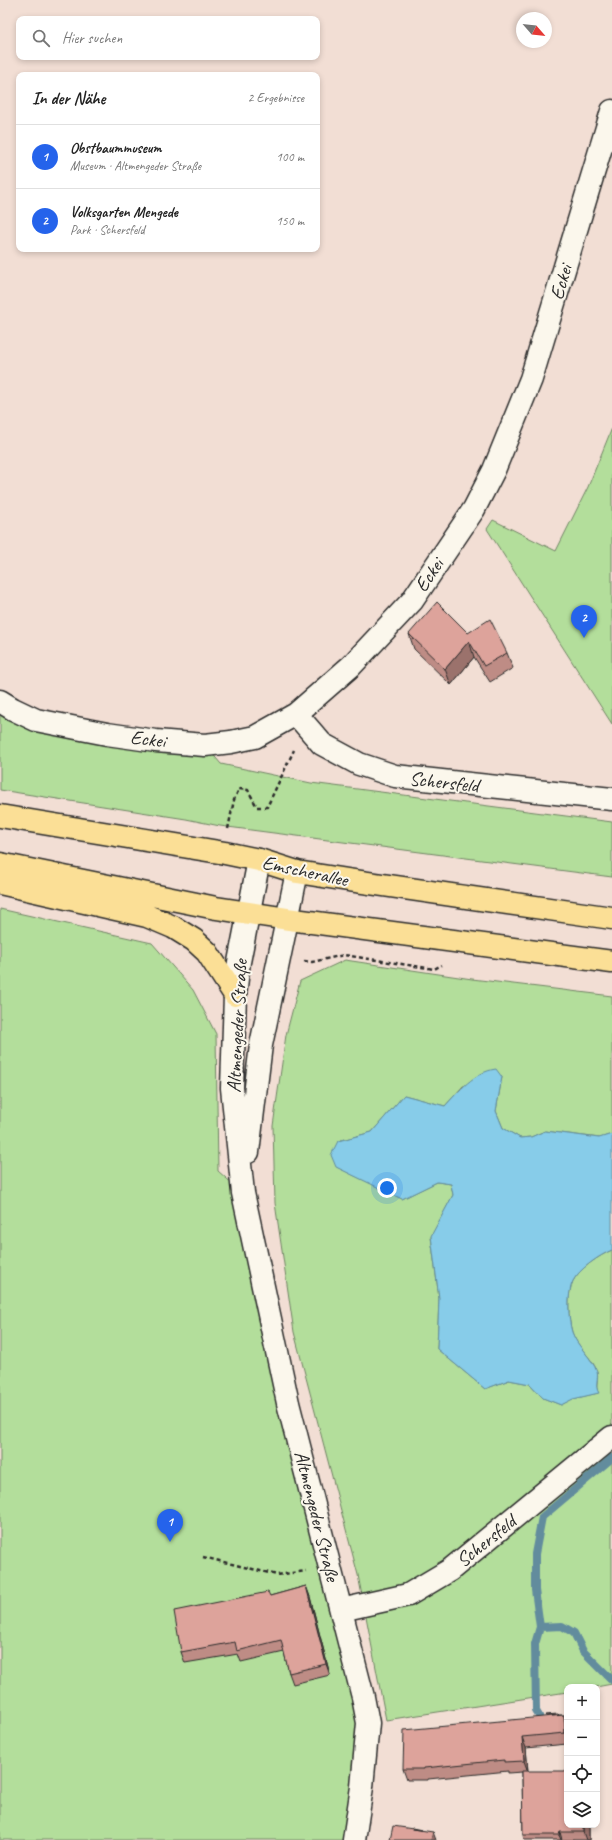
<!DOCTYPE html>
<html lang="de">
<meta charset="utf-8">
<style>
:root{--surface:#fff;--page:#f6f6f6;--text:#222;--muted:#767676;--line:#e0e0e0;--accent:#2563eb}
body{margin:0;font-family:Caveat,sans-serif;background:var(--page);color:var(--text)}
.controls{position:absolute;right:12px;bottom:12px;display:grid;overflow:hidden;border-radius:8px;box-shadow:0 2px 6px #0003}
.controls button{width:36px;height:36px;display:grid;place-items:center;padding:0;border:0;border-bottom:1px solid var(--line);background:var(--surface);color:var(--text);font:20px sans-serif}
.compass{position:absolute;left:516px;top:12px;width:36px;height:36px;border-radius:50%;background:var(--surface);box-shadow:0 2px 6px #0003;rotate:118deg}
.you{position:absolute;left:387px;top:1188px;width:14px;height:14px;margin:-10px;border:3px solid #fff;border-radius:50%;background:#1a73e8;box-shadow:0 0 0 6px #1a73e833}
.badge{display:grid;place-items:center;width:26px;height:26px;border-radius:50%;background:var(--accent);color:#fff;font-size:13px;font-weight:700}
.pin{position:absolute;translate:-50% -33px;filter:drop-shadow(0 1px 2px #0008)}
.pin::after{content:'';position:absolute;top:21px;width:14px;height:12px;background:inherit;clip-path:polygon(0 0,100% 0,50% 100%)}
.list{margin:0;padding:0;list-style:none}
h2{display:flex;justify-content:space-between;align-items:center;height:52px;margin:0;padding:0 16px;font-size:17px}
h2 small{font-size:13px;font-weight:400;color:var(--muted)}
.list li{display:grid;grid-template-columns:26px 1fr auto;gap:12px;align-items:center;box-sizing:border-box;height:64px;padding:0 16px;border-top:1px solid var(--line)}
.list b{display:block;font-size:15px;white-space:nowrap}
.list p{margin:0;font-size:13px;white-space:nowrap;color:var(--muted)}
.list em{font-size:13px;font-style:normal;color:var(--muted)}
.icon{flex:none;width:22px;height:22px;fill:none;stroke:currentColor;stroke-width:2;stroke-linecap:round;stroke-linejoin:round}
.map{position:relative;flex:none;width:612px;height:1840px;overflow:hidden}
.search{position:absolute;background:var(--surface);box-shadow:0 2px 6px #0003;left:16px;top:16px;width:304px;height:44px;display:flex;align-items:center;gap:10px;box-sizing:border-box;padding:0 14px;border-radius:8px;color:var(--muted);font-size:15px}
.panel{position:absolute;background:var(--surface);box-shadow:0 2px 6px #0003;left:16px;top:72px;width:304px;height:180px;border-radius:8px}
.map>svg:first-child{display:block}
.green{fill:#b3de9b;stroke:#6f8463}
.water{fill:#87cce9;stroke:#628c9d}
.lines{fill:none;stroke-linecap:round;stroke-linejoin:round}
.stream{stroke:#628c9d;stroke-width:8}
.minor-casing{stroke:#2b2b2b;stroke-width:25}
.major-casing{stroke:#2b2b2b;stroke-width:25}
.path{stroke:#2b2b2b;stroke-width:2.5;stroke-dasharray:4 3;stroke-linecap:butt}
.minor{stroke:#fbf7ec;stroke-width:22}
.major{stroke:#fbdf96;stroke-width:22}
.wall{fill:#be8c85;stroke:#2b2b2b}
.shaded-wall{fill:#9b726c;stroke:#2b2b2b}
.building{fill:#dda39b;stroke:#2b2b2b}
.labels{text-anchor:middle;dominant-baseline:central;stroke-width:4;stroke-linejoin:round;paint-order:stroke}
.street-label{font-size:20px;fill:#2b2b2b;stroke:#fbf7ec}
</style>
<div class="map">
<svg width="612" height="1840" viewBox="0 0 612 1840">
<rect width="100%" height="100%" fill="#f2ded4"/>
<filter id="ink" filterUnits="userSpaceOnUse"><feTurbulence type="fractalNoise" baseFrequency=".025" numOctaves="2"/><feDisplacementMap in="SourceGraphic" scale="8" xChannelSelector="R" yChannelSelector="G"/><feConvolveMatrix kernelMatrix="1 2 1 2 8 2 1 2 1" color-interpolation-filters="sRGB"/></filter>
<g filter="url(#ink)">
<path class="green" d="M612 428V724L487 529 493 520 556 551 588 487Z
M0 701 13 709 205 745 221 764 311 783 612 822V877L220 826 186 819 0 790Z
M0 909 152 943 193 990 216 1034 218 1171 243 1193 363 1697 354 1840H0Z
M345 960 472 979 612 996V1134L600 1138 545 1131 531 1137 520 1138 503 1128 496 1111 502 1077 463 1086 445 1106 404 1095 372 1132 338 1141 337 1167 402 1199 437 1182 451 1184 453 1195 431 1237 439 1298 437 1349 485 1389 509 1380 530 1384 543 1398 561 1405 572 1399 598 1393C595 1386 599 1378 597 1371 592 1357 576 1346 572 1332 568 1319 567 1293 573 1281 579 1269 600 1255 612 1250V1684L596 1687H567V1692L386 1720 358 1575 294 1332 275 1203 273 1126 286 1035 300 981Z"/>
<path class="water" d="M496 1069 502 1077 496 1111 503 1128 520 1138 531 1137 545 1131 599 1138 612 1134V1250C600 1255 579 1269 573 1281 567 1293 568 1319 572 1332 577 1347 592 1357 597 1372 599 1378 594 1386 599 1393L573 1399 561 1405 543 1398 530 1384 509 1380 485 1389 437 1349 439 1298 431 1236 453 1195 451 1184 437 1182 402 1199 336 1167 331 1155 338 1141 372 1132 404 1095 445 1106C459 1091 474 1072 496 1069Z"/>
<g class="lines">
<path class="stream" d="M612 1458 542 1517 535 1554V1590L540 1627 562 1626 574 1633 583 1651 612 1680
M539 1716 536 1711 535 1644 540 1627"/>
<g class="minor-casing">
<path id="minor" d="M0 701 13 709 36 720 107 734 156 741 205 745 231 742 255 737 296 714 351 666 412 601 474 509 494 470 531 379 612 111
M296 714 322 744 359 764 395 776 612 799
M259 860 239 962 235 995 232 1088 243 1193 288 1403 363 1697 368 1723 362 1787 354 1840
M248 1152 261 1045 297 872
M341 1610 408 1595 450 1570 612 1437"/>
</g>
<g class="major-casing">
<path id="major" d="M0 816 225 853 259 860 297 872 348 880 612 918
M0 864 216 908 288 919 612 962
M0 883 147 916 173 927 194 940 207 952 235 995"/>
</g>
<path class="path" d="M228 829 234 800 239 789 248 790 257 807H267L294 750
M304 961 312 962 344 955 434 969 442 965
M203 1557 277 1575 306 1571"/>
<use href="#minor" class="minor"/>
<use href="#major" class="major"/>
</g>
<path class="wall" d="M468 633 507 653 513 668 490 682 474 657 451 685 414 649 409 634Z
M306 1586 310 1597 330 1675 293 1684 289 1673 284 1652 241 1662 238 1654 185 1663 181 1652 270 1596Z
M559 1715H564L567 1724V1744L526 1748 528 1771 567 1825H589V1840H524L523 1835 522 1772 508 1773V1771L428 1779V1780H407L403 1769Z"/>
<path class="shaded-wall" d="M469 641 474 657 451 685 445 669Z
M306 1586 310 1597 330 1675 326 1664Z
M564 1715 567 1724V1738L565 1733Z
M522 1737 526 1748 528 1772 524 1761Z
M583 1825H589V1840H586L583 1832Z
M433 1832 436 1840H431Z
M560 1832 562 1840H561L559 1835Z"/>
<path class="building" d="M437 602 468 633 490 619 507 653 484 666 469 641 445 669 409 634Z
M306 1586 326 1664 289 1673 281 1640 237 1651 235 1642 181 1652 174 1611 268 1592 270 1596Z
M558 1714 559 1715 546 1716 545 1715Z
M564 1715 565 1733 522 1737 524 1761 504 1762V1760L424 1768V1769H403L404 1730Z
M522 1771H567V1825H583V1832H560L559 1835H523Z
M393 1826 433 1832 431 1840H390Z
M412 1828 422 1830 412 1829Z"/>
</g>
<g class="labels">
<g class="street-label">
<text transform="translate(561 282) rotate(-73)">Eckei</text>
<text transform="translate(429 575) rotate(-56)">Eckei</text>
<text transform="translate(148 739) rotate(7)">Eckei</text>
<text transform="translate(444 782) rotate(6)">Schersfeld</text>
<text transform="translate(305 871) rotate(12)">Emscherallee</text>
<text transform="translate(237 1026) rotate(-87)">Altmengeder Straße</text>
<text transform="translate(317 1516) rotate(76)">Altmengeder Straße</text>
<text transform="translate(486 1541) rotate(-39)">Schersfeld</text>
</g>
</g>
</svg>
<div class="controls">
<button>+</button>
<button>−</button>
<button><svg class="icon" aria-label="locate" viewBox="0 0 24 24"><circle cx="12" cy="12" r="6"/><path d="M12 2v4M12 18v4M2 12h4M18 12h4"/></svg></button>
<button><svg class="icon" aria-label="layers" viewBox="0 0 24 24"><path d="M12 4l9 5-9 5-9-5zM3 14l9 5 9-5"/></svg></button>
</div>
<svg class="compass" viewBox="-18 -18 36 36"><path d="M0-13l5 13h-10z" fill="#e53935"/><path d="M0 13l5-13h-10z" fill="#767676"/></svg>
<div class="you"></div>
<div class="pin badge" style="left:170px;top:1542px">1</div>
<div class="pin badge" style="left:584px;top:638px">2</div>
<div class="search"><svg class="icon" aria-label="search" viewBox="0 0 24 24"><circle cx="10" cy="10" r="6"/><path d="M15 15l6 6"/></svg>Hier suchen</div>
<section class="panel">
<h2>In der Nähe<small>2 Ergebnisse</small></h2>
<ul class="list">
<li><span class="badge">1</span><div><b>Obstbaummuseum</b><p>Museum · Altmengeder Straße</p></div><em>100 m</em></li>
<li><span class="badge">2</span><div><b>Volksgarten Mengede</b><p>Park · Schersfeld</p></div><em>150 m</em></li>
</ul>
</section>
</div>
